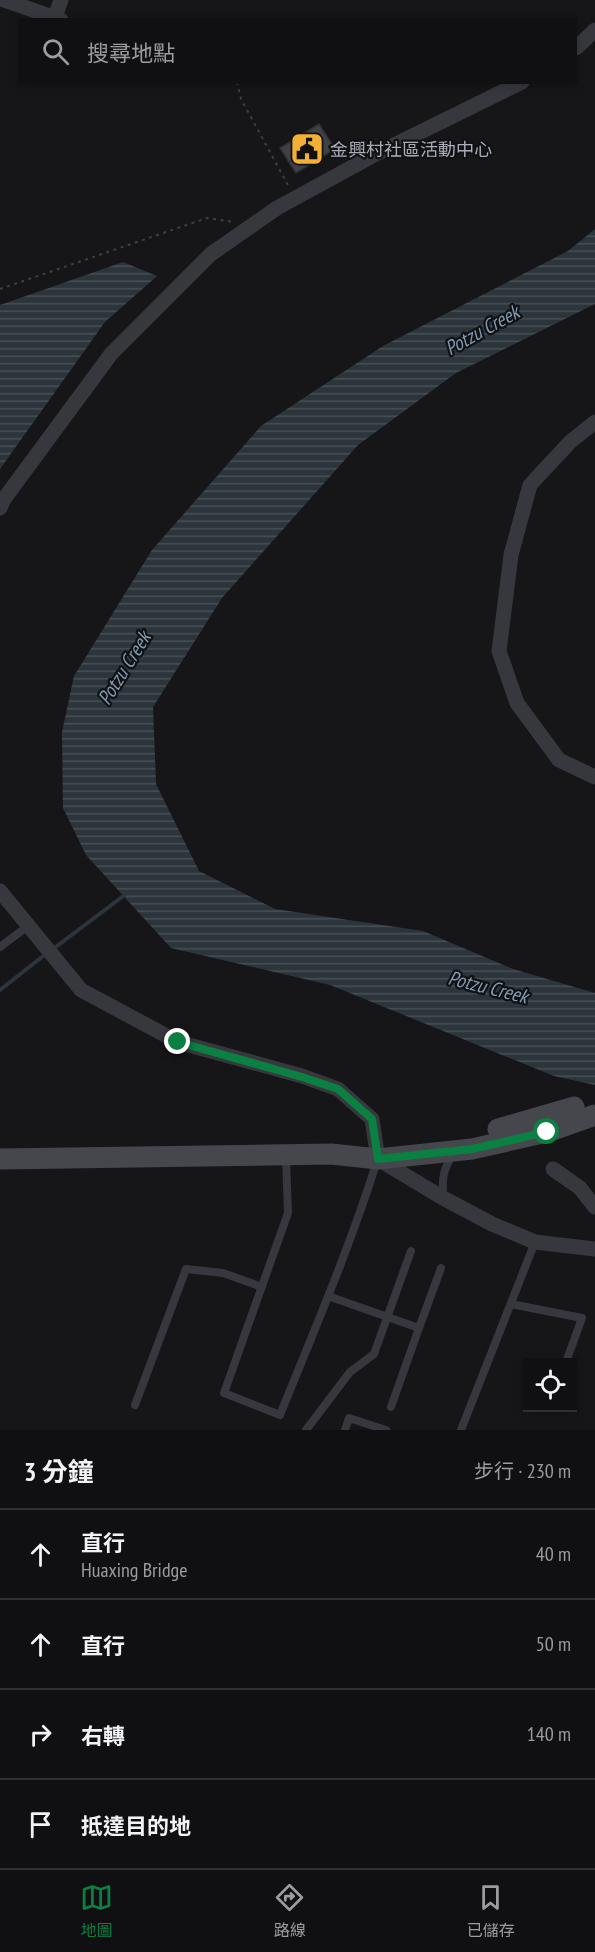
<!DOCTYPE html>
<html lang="zh-TW">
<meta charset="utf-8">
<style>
:root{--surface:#101012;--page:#1e1e20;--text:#f1f3f6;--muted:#9c9d9f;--line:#303032;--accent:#0b8043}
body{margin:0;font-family:"PT Sans Narrow","Noto Sans TC",sans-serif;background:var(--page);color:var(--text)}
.controls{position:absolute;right:18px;bottom:18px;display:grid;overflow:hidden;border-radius:0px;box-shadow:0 3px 9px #0003}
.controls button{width:54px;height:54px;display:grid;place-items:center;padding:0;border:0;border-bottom:2px solid var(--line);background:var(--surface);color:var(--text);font:30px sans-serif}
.stop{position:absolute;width:18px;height:18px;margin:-14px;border:4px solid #0b8043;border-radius:50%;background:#fff}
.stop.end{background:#0b8043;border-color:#fff;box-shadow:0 2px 6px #0008}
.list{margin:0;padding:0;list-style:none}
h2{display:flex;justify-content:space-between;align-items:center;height:78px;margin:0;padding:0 24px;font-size:26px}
h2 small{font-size:20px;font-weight:400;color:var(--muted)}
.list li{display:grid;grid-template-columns:39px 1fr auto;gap:18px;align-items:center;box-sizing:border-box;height:90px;padding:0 24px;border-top:2px solid var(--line)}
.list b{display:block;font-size:22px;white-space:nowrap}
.list p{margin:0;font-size:20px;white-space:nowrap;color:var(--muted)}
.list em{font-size:20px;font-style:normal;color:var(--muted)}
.icon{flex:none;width:33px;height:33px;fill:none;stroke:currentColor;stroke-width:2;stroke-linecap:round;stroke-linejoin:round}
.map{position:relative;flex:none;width:595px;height:1430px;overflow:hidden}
.search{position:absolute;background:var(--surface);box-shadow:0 3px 9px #0003;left:18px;right:18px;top:18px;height:66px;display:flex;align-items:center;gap:15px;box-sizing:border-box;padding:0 21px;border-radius:0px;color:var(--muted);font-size:22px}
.sheet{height:438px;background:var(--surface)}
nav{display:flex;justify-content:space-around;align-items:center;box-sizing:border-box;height:84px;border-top:2px solid var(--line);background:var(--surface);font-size:16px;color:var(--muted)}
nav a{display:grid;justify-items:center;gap:3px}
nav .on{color:var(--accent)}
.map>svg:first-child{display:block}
.water{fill:url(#water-rules)}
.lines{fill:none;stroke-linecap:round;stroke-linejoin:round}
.stream{stroke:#2c353c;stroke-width:4}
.building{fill:#404145;stroke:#303034;stroke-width:1.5}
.path{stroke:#3d3f44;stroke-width:2;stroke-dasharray:3 4.5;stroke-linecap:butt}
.lane{stroke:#37383d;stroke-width:8}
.street{stroke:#37383d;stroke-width:15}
.secondary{stroke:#45474d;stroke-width:21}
.route{stroke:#0b8043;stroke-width:8}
.labels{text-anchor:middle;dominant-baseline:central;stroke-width:4.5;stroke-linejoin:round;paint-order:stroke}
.poi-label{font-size:18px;fill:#a8adb8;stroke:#111113;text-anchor:start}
.water-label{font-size:20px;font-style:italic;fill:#7f9bb3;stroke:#111113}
</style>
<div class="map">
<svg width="595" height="1430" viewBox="0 0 595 1430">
<defs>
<pattern id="water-rules" width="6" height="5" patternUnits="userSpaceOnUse" patternTransform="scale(1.5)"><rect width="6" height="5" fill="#2c353c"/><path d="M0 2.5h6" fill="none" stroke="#485056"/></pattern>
</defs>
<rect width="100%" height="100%" fill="#161618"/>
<path class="water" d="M595 229V304L456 373 358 445 222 598 153 707 156 784 199 871 275 909 423 931 513 969 595 993V1085L554 1076 330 985 171 948 86 855 63 808 62 732 74 676 152 550 261 426 383 346 568 251Z
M123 262 157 276 105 322 0 469V305Z"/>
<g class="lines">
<path class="stream" d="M53 949 126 894
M0 990 47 953"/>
</g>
<path class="building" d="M319 124 335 149 296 173 280 148Z"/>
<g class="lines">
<path class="path" d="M237 82 241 99 288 185
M0 289 207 218 234 222"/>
<path class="lane" d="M0 947 28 926
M286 1156 288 1213 224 1393 280 1415C314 1331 350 1247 377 1161
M443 1198C442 1178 443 1170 453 1154
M328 1296 419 1328 391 1407
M511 1304 582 1318 566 1362
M419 1328 441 1268
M135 1405 186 1269 223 1273 262 1287
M306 1430 350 1372 374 1354 411 1251
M345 1430 349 1418 386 1430
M461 1430 535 1242"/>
<path class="street" d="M4 0 61 20
M54 20 61 0
M576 48 595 30
M595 422 570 442 530 485 511 555 499 651 517 703 559 760 595 777
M0 508 4 499 111 354 211 254 277 208 376 154 522 82
M0 891 81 990 178 1042 302 1076 338 1089 372 1119 378 1159 443 1198 492 1224 535 1242 595 1249
M553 1169 580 1188 595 1207"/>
<path class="secondary" d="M498 1129 574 1107
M0 1159 331 1154 378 1159 472 1149 547 1132 595 1115"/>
</g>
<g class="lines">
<path class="route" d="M178 1042 302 1077 338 1089 372 1119 378 1159 472 1149 547 1132"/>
</g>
<defs>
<g id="civic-square" transform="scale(1.725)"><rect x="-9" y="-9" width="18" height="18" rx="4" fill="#f2b134" stroke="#111113"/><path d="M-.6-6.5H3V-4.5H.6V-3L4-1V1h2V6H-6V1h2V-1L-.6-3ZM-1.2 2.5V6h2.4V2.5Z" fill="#111"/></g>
</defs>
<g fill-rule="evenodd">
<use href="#civic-square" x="307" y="149"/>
</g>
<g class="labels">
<g class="poi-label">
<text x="330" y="149">金興村社區活動中心</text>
</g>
<g class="water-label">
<text transform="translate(482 330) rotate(-29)">Potzu Creek</text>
<text transform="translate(124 668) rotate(-58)">Potzu Creek</text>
<text transform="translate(488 987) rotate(14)">Potzu Creek</text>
</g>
</g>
</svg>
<div class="controls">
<button><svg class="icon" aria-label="locate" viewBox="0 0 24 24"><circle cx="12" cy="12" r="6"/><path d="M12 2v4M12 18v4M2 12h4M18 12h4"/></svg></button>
</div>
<div class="stop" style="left:547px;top:1132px"></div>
<div class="stop end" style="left:178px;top:1042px"></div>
<div class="search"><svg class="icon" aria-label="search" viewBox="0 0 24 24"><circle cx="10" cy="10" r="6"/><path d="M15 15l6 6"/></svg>搜尋地點</div>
</div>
<section class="sheet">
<h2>3 分鐘<small>步行 · 230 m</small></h2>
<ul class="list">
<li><svg class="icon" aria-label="ahead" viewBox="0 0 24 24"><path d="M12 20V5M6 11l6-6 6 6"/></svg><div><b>直行</b><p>Huaxing Bridge</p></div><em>40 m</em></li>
<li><svg class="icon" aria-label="ahead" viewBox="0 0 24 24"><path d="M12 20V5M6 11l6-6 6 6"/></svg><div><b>直行</b></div><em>50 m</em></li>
<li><svg class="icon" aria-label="right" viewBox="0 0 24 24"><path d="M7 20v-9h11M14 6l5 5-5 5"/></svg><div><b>右轉</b></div><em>140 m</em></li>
<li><svg class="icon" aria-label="arrive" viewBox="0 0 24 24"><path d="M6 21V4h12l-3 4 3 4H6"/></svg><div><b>抵達目的地</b></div></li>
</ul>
</section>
<nav>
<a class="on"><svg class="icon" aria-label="map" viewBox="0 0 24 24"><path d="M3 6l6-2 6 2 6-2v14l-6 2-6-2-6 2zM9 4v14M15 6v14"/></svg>地圖</a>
<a><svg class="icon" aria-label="directions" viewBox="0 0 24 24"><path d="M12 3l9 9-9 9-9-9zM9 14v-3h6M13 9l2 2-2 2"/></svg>路線</a>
<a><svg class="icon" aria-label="saved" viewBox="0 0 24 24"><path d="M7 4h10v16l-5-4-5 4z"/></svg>已儲存</a>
</nav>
